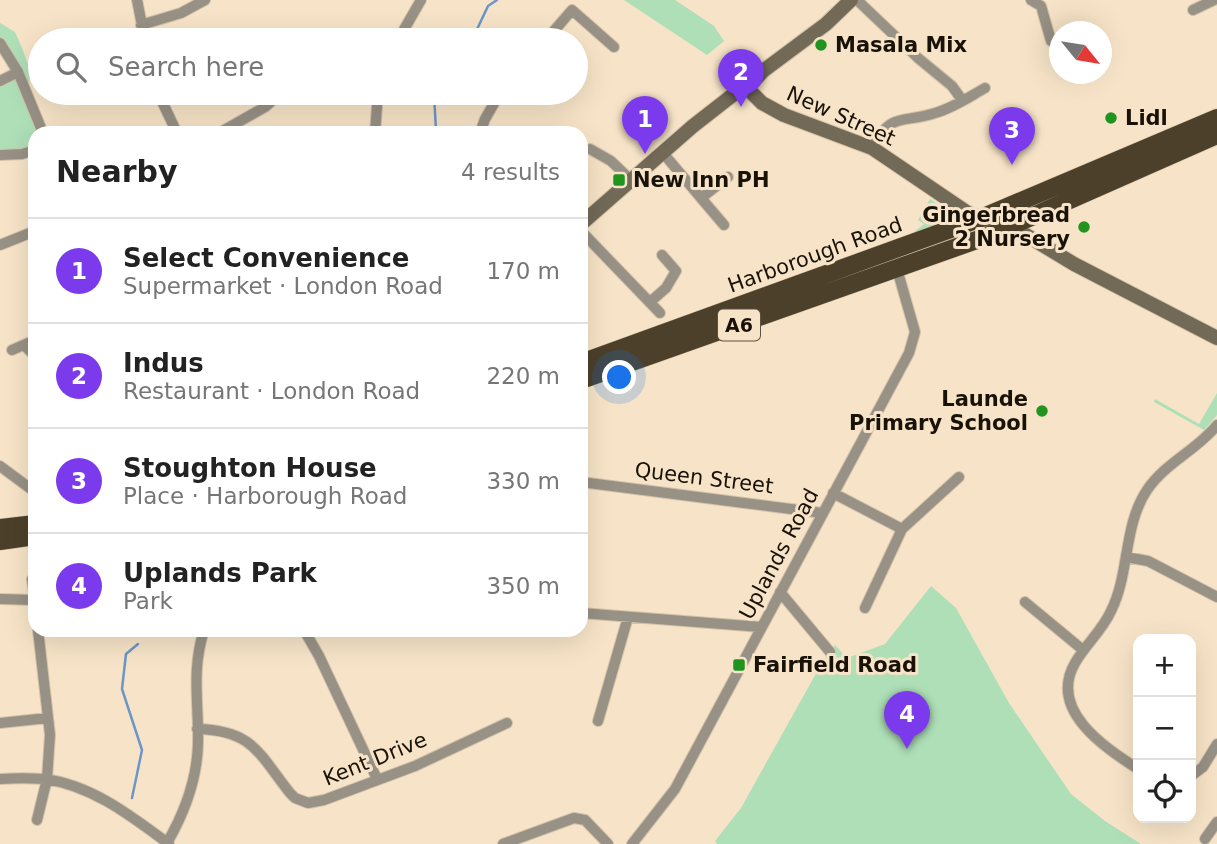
<!DOCTYPE html>
<meta charset="utf-8">
<style>
:root{--surface:#fff;--page:#f6f6f6;--text:#222;--muted:#767676;--line:#e0e0e0;--accent:#7c3aed}
body{margin:0;font-family:"DejaVu Sans",sans-serif;background:var(--page);color:var(--text)}
.controls{position:absolute;right:21px;bottom:21px;display:grid;overflow:hidden;border-radius:14px;box-shadow:0 7px 28px #0002}
.controls button{width:63px;height:63px;display:grid;place-items:center;padding:0;border:0;border-bottom:2px solid var(--line);background:var(--surface);color:var(--text);font:35px sans-serif}
.compass{position:absolute;left:1049px;top:21px;width:63px;height:63px;border-radius:50%;background:var(--surface);box-shadow:0 7px 28px #0002;rotate:120deg}
.you{position:absolute;left:620px;top:378px;width:24px;height:24px;margin:-18px;border:5px solid #fff;border-radius:50%;background:#1a73e8;box-shadow:0 0 0 10px #1a73e833}
.badge{display:grid;place-items:center;width:46px;height:46px;border-radius:50%;background:var(--accent);color:#fff;font-size:23px;font-weight:700}
.pin{position:absolute;translate:-50% -58px;filter:drop-shadow(0 2px 4px #0008)}
.pin::after{content:'';position:absolute;top:37px;width:24px;height:21px;background:inherit;clip-path:polygon(0 0,100% 0,50% 100%)}
.list{margin:0;padding:0;list-style:none}
h2{display:flex;justify-content:space-between;align-items:center;height:91px;margin:0;padding:0 28px;font-size:30px}
h2 small{font-size:23px;font-weight:400;color:var(--muted)}
.list li{display:grid;grid-template-columns:46px 1fr auto;gap:21px;align-items:center;box-sizing:border-box;height:105px;padding:0 28px;border-top:2px solid var(--line)}
.list b{display:block;font-size:26px;white-space:nowrap}
.list p{margin:0;font-size:23px;white-space:nowrap;color:var(--muted)}
.list em{font-size:23px;font-style:normal;color:var(--muted)}
.icon{flex:none;width:38px;height:38px;fill:none;stroke:currentColor;stroke-width:2;stroke-linecap:round;stroke-linejoin:round}
.map{position:relative;flex:none;width:1217px;height:844px;overflow:hidden}
.search{position:absolute;background:var(--surface);box-shadow:0 7px 28px #0002;left:28px;top:28px;width:560px;height:77px;display:flex;align-items:center;gap:18px;box-sizing:border-box;padding:0 24px;border-radius:38px;color:var(--muted);font-size:26px}
.panel{position:absolute;background:var(--surface);box-shadow:0 7px 28px #0002;left:28px;top:126px;width:560px;height:511px;border-radius:21px}
.map>svg:first-child{display:block}
.green{fill:#aedfb7}
.lines{fill:none;stroke-linecap:round;stroke-linejoin:round}
.stream{stroke:#6c96c7;stroke-width:2.5}
.minor-casing{stroke:#d3c2a9;stroke-width:12}
.secondary-casing{stroke:#d3c2a9;stroke-width:16}
.trunk-casing{stroke:#d3c2a9;stroke-width:19}
.minor{stroke:#989185;stroke-width:10}
.secondary{stroke:#726957;stroke-width:14}
.trunk{stroke:#4c402a;stroke-width:18}
.poi-dot{fill:#21931f;stroke:#f7e4c8;stroke-width:2.5}
.labels{text-anchor:middle;dominant-baseline:central;stroke-width:6;stroke-linejoin:round;paint-order:stroke}
.shield{fill:#f7e4c8;stroke:#5c5142;stroke-width:2}
.shield-label{font-size:19px;font-weight:bold;fill:#191208}
.poi-label{font-size:21px;font-weight:bold;fill:#191208;stroke:#f7e4c8;text-anchor:start}
.street-label{font-size:21px;fill:#191208;stroke:#f7e4c8}
</style>
<div class="map">
<svg width="1217" height="844" viewBox="0 0 1217 844">
<rect width="100%" height="100%" fill="#f7e4c8"/>
<path class="green" d="M624 0H675L714 26 724 41 707 55Z
M0 23 15 32 22 48 30 70 29 86 47 133H35V150L0 155V81L18 72 0 43Z
M930 199 948 211V222L915 235 914 232 924 224 918 220Z
M1217 393V415L1204 430 1154 402 1155 399 1199 424Z
M931 586 956 608 1009 703 1071 794 1105 821 1141 844H717L715 841 741 808 823 661 835 645 847 658 885 644Z"/>
<g class="lines">
<path class="stream" d="M472 40 488 6 497 0
M434 133 436 130 434 95 437 93
M132 798 142 750 122 689 126 654 138 644"/>
<g class="minor-casing">
<path id="minor" d="M137 0 145 40
M857 0 918 58 952 86 962 100
M1031 0 1041 6 1051 41
M1193 10 1214 0
M141 25 181 13 205 0
M398 40 421 0
M546 40 572 10 614 47
M0 43 18 72 43 133
M0 81 18 72
M158 93 177 133
M219 133 265 107 281 93
M375 133 378 93
M480 133 485 119 500 93
M872 148C891 111 902 124 935 113 953 108 969 97 985 88
M590 149 611 161 631 180
M663 153 701 198 728 177
M0 155 22 154 35 150
M701 198 724 225
M581 231 660 313
M0 245 35 231
M650 302 666 288 676 271 662 255
M24 345 35 356
M12 350 35 340
M0 466 35 492
M581 482 822 513
M833 493 902 529
M1126 557 1148 561 1217 597
M32 579 35 603
M780 592 830 652
M0 599 35 600
M1025 602 1083 650
M865 608 902 529 959 477
M581 613 761 627
M304 630 319 656 377 779
M598 721 628 617
M0 723 48 718
M197 729C253 730 259 754 290 793L295 798 308 803 324 800 415 766 507 723
M1138 769C1104 747 1048 710 1075 663 1085 645 1102 631 1111 611 1130 573 1123 526 1147 490 1165 463 1197 450 1217 425
M1191 776 1203 767 1217 744
M0 779C15 778 29 778 44 779 92 785 131 816 169 844
M37 820 47 779 50 735 38 630
M1205 839 1217 822
M167 843C185 812 197 780 198 744 199 702 191 672 204 630
M503 844 574 818 585 820 608 844
M632 844 675 789 909 353 915 332 897 269"/>
</g>
<g class="secondary-casing">
<path id="secondary" d="M747 88 762 103 784 115 872 148 968 213 1026 235 1074 264 1217 338
M581 224 693 126 734 94 747 88 763 71 826 24 851 0"/>
</g>
<g class="trunk-casing">
<path id="trunk" d="M581 363 981 218 1217 118
M581 380 988 236 1217 135
M0 528 35 524
M0 541 35 536"/>
</g>
<use href="#minor" class="minor"/>
<use href="#secondary" class="secondary"/>
<use href="#trunk" class="trunk"/>
</g>
<g class="poi-dot">
<circle cx="821" cy="45" r="7"/>
<circle cx="1111" cy="118" r="7"/>
<rect x="612" y="173" width="14" height="14" rx="3.5"/>
<circle cx="1084" cy="227" r="7"/>
<circle cx="1042" cy="411" r="7"/>
<rect x="732" y="658" width="14" height="14" rx="3.5"/>
</g>
<g class="labels">
<rect class="shield" x="718" y="309.5" width="42" height="31" rx="5"/>
<g class="shield-label">
<text x="739" y="325">A6</text>
</g>
<g class="poi-label">
<text x="835" y="45">Masala Mix</text>
<text x="1125" y="118">Lidl</text>
<text x="633" y="180">New Inn PH</text>
<text x="1070" y="215" text-anchor="end">Gingerbread<tspan x="1070" dy="24">2 Nursery</tspan></text>
<text x="1028" y="399" text-anchor="end">Launde<tspan x="1028" dy="24">Primary School</tspan></text>
<text x="753" y="665">Fairfield Road</text>
</g>
<g class="street-label">
<text transform="translate(841 116) rotate(24)">New Street</text>
<text transform="translate(815 255) rotate(-20)">Harborough Road</text>
<text transform="translate(704 478) rotate(7)">Queen Street</text>
<text transform="translate(779 554) rotate(-62)">Uplands Road</text>
<text transform="translate(375 759) rotate(-22)">Kent Drive</text>
</g>
</g>
</svg>
<div class="controls">
<button>+</button>
<button>−</button>
<button><svg class="icon" aria-label="locate" viewBox="0 0 24 24"><circle cx="12" cy="12" r="6"/><path d="M12 2v4M12 18v4M2 12h4M18 12h4"/></svg></button>
</div>
<svg class="compass" viewBox="-18 -18 36 36"><path d="M0-13l5 13h-10z" fill="#e53935"/><path d="M0 13l5-13h-10z" fill="#767676"/></svg>
<div class="you"></div>
<div class="pin badge" style="left:645px;top:154px">1</div>
<div class="pin badge" style="left:741px;top:107px">2</div>
<div class="pin badge" style="left:1012px;top:165px">3</div>
<div class="pin badge" style="left:907px;top:749px">4</div>
<div class="search"><svg class="icon" aria-label="search" viewBox="0 0 24 24"><circle cx="10" cy="10" r="6"/><path d="M15 15l6 6"/></svg>Search here</div>
<section class="panel">
<h2>Nearby<small>4 results</small></h2>
<ul class="list">
<li><span class="badge">1</span><div><b>Select Convenience</b><p>Supermarket · London Road</p></div><em>170 m</em></li>
<li><span class="badge">2</span><div><b>Indus</b><p>Restaurant · London Road</p></div><em>220 m</em></li>
<li><span class="badge">3</span><div><b>Stoughton House</b><p>Place · Harborough Road</p></div><em>330 m</em></li>
<li><span class="badge">4</span><div><b>Uplands Park</b><p>Park</p></div><em>350 m</em></li>
</ul>
</section>
</div>
